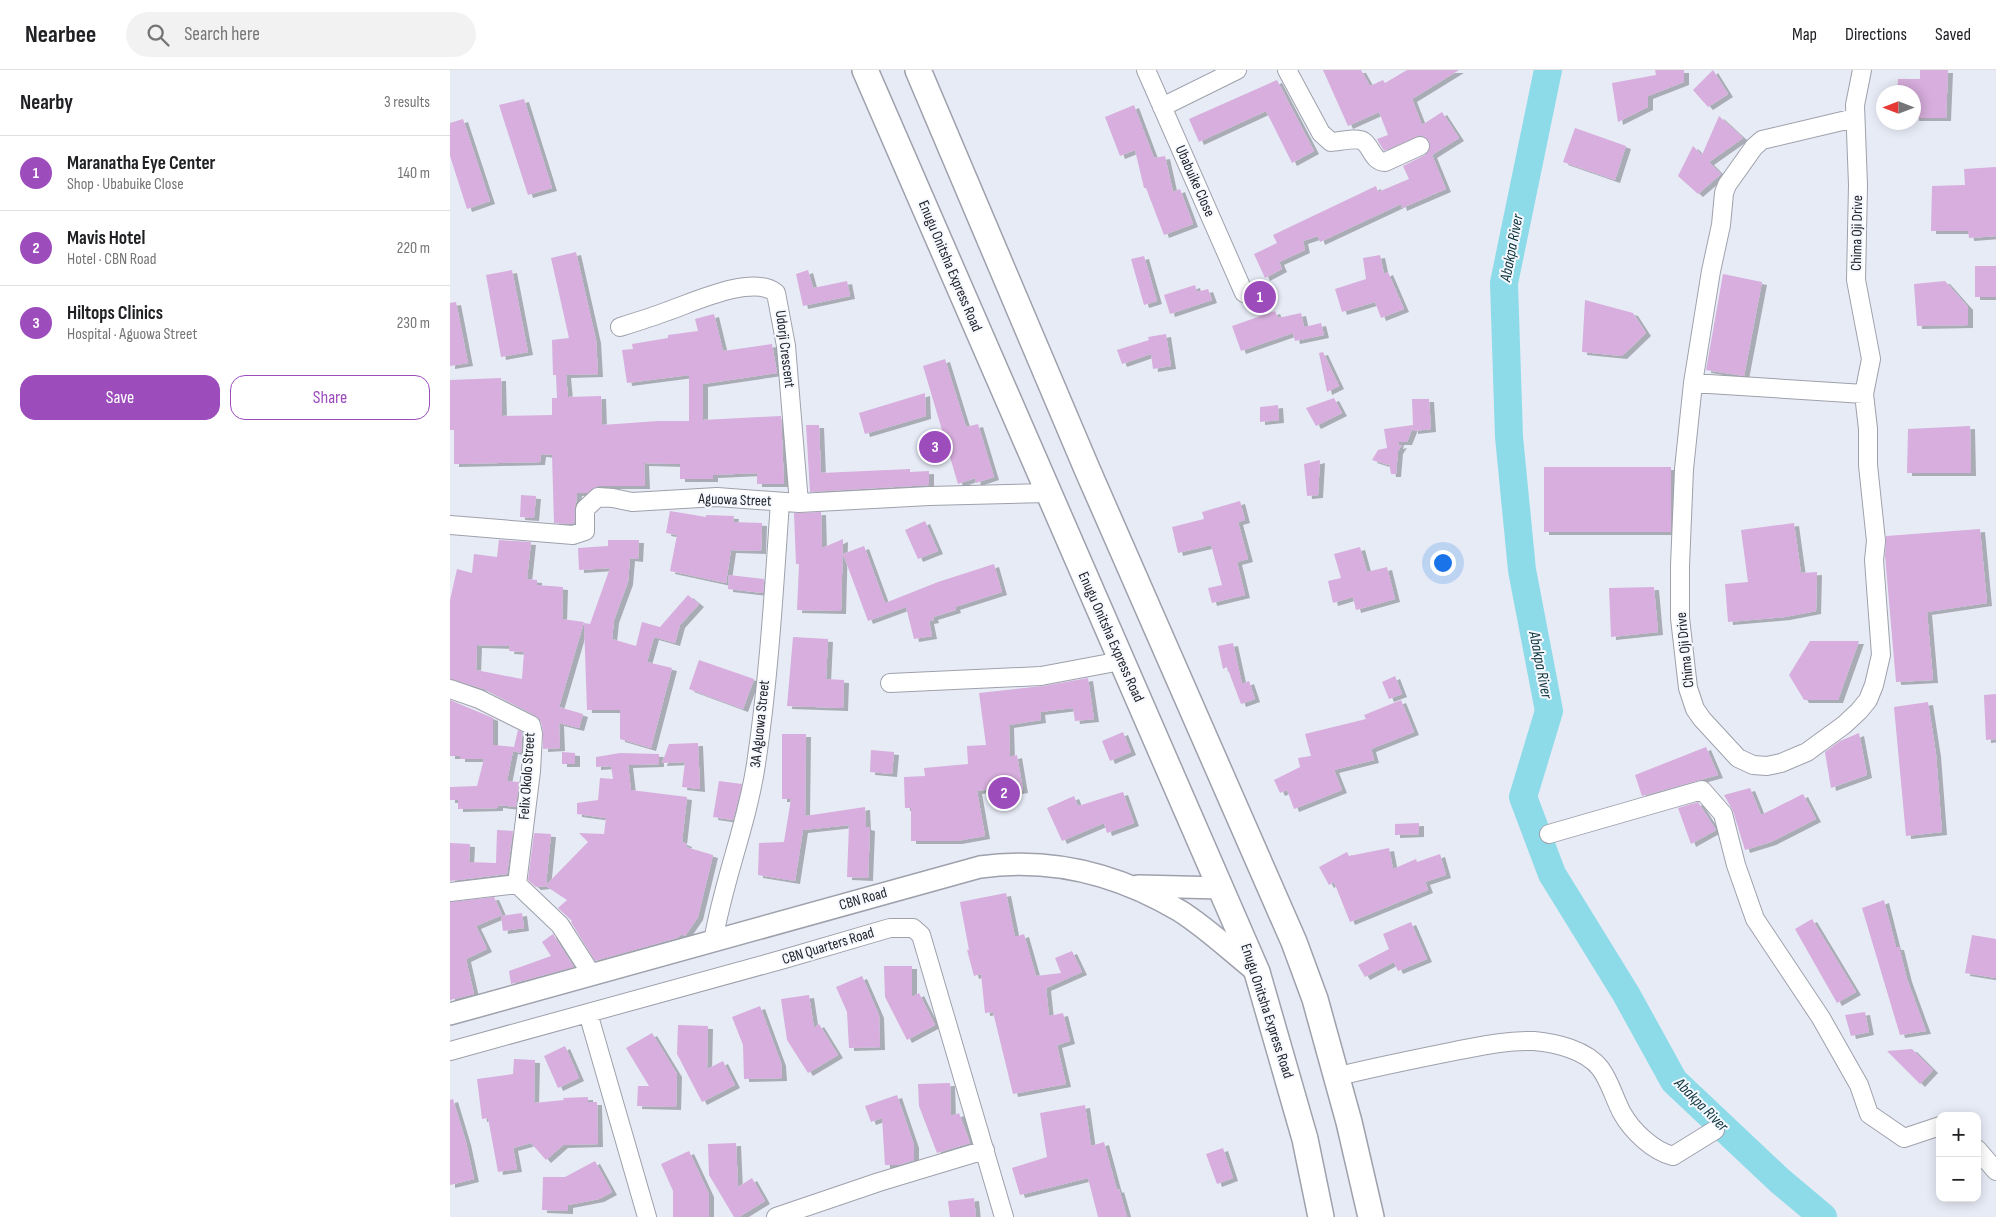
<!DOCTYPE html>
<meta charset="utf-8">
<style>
:root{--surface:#fff;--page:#f2f2f2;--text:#202124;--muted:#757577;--line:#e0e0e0;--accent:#9d4cbc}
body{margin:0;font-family:"Sofia Sans Condensed",sans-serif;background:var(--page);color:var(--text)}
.controls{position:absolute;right:15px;bottom:15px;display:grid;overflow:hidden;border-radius:10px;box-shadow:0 2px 12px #0003}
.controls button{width:45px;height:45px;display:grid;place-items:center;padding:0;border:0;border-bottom:1px solid var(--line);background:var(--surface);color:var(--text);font:25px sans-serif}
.compass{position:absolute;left:1426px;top:15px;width:45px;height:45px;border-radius:50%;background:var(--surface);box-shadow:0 2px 12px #0003;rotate:270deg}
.you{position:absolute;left:992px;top:492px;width:18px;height:18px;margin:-12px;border:4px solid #fff;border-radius:50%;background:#1a73e8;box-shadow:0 0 0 8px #1a73e833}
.badge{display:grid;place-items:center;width:32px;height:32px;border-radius:50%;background:var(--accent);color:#fff;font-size:16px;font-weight:700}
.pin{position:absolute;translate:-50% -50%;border:2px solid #fff;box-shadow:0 1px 5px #0006}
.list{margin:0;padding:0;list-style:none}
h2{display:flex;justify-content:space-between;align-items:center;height:65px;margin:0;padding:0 20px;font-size:21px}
h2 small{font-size:16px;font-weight:400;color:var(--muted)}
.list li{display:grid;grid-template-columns:32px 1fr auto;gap:15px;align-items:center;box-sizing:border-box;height:75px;padding:0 20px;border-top:1px solid var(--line)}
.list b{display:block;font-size:19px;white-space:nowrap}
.list p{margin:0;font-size:16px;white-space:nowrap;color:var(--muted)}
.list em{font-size:16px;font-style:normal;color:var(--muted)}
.actions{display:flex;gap:10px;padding:15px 20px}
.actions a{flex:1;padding:11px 0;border:1px solid var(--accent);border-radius:15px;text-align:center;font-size:18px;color:var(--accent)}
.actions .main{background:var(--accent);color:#fff}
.icon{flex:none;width:28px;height:28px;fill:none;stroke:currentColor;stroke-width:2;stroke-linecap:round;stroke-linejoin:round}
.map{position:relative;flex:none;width:1546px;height:1147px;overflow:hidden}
header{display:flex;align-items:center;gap:30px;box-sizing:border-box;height:70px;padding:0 25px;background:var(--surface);border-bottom:1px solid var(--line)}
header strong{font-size:24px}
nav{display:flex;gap:28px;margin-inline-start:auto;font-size:18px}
.search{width:350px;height:45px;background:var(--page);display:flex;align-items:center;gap:12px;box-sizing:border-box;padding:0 18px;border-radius:28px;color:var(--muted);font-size:19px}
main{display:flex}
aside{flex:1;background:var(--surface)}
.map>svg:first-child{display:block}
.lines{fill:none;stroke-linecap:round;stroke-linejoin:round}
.river{stroke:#8ddbe9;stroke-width:28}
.building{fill:#d7aedd;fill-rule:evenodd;filter:url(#shadow)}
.minor-casing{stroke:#9ea1ac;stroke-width:20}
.major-casing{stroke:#9ea1ac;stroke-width:24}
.highway-casing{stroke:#9ea1ac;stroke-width:28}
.minor{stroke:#fff;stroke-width:18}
.major{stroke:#fff;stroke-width:21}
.highway{stroke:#fff;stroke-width:25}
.labels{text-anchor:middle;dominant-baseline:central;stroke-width:4;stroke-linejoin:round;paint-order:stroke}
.street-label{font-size:15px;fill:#232428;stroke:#f6f8ff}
.water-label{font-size:16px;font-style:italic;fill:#0e353b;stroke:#f6f8ff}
</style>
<header>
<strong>Nearbee</strong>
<div class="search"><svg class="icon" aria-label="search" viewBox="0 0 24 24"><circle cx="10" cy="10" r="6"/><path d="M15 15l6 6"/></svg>Search here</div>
<nav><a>Map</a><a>Directions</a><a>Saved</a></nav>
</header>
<main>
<aside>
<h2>Nearby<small>3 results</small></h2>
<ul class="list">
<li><span class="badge">1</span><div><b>Maranatha Eye Center</b><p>Shop · Ubabuike Close</p></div><em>140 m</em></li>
<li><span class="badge">2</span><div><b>Mavis Hotel</b><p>Hotel · CBN Road</p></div><em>220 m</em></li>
<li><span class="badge">3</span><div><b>Hiltops Clinics</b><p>Hospital · Aguowa Street</p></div><em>230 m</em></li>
</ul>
<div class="actions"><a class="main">Save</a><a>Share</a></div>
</aside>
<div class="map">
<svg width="1546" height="1147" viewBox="0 0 1546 1147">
<defs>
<filter id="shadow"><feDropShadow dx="5" dy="3" stdDeviation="0" flood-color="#0004"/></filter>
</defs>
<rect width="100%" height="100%" fill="#e7ebf6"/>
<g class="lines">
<path class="river" d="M1098 0 1054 213 1059 367 1072 500 1099 641 1073 727 1102 804 1176 924 1224 1011 1329 1110 1373 1147"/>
</g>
<path class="building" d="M873 0H911L920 16 933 10 935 13 957 0H1009L962 29 972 55 992 42 1009 68 982 85 996 119 952 138 951 134 870 172 868 166 853 171 855 180 829 192 832 199 815 208 804 184 827 173 823 165 926 116 928 122 959 109 953 96 975 85 980 77 979 71 971 65 934 81 927 69 938 65 929 42 898 56Z
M1205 0H1234V12L1198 26V37L1168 52 1162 13 1206 5Z
M1263 0 1278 24 1258 37 1243 20Z
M1470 0H1498L1496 48H1464V22H1447L1448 9H1470Z
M827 10 864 81 842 93 816 41 749 72 739 49Z
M74 29 102 118 78 125 49 35Z
M684 35 704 88 715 86 723 122 730 119 743 154 714 165 696 118H694L685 80 670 86 655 47Z
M1269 46 1293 68 1259 92 1271 104 1248 124 1228 106 1243 76 1252 85Z
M13 49 40 131 17 139 0 86V53Z
M1125 58 1176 76 1165 110 1113 92Z
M1546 97V166L1519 168 1518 161H1481L1482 116 1515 115 1514 99Z
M126 182 146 270 148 304 116 305 118 327 151 326 152 355 208 351H239V305L177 313 172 280 183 279 182 274 218 268V265L248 261 245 249 264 244 273 281 322 274 327 303 253 314V350L331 346 334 414H307V403L263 405V409H230V394L194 393 195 416H148L137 423H127L124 453 122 454 104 453 102 385 91 384 90 392 4 394V360H0V310L51 308 52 346 102 345V328H107L106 305H103L102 270 119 268 101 188Z
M930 185 934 204 938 202 954 239 931 248 925 232 892 242 885 219 916 209 913 188Z
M694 186 707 231 694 235 681 189Z
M1525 196H1546V227H1525Z
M62 200 78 282 51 287 36 205Z
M358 200 363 218 397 211 400 226 353 236 346 204Z
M1273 204 1312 212 1294 306 1256 300Z
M1495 211 1518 237V255L1467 256 1464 214Z
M745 215 747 222 758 219 762 230 720 244 714 225Z
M1135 230 1183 243 1196 263 1172 286 1132 282Z
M6 232 18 293 0 296V233Z
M825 241 828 248 851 243 854 257 871 253 874 265 845 271 843 263 791 281 782 256Z
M716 264 721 296 703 299 701 284 672 294 667 280 699 270 698 267Z
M873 282 889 316 877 322 869 283Z
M495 289 516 357 528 354 544 407 526 413 525 408 508 414 473 296Z
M475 323 476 346 415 364 409 343Z
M884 328 892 343 866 356 856 338Z
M962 329H979L981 359 963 361V357L957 372H949L948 376 952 375 948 381 946 404H941L939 393 938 395 922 390 928 380 937 378 934 359 963 355Z
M828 335 829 350 810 352V337Z
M356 355H369L371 403 460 399V402L479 401V415L360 422Z
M1520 356 1521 403H1457L1458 359Z
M870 390 868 425 857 426 854 394Z
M1094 397H1221V462H1094Z
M71 425 86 426 84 448 70 447Z
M790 431 795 450 788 452 798 489 787 492 795 525 762 533 758 518 772 515 761 475 728 483 722 457 754 449 752 442Z
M220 441 256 447V445L284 446 283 452 312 453 311 481 281 480 276 513 220 501 227 465 216 463Z
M371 442 372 478 393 469 391 541 347 540 349 494H346L344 443Z
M475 451 488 481 468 489 455 460Z
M1344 453 1351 503 1367 502 1366 541 1335 547 1278 552 1275 514 1298 512 1291 460Z
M1530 459 1537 533 1477 542 1483 610 1446 612 1435 486 1436 466Z
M49 470 81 472 77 509 87 510V515L113 517 112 549 134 552 109 637 133 644 129 658 109 653 110 678 93 679V662L91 652 86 646 34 619 0 609V530L7 499 22 503 24 484 47 487ZM27 575 60 576 59 581 74 582 72 609 26 600Z
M158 470H189L188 489 180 488 178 512 164 550 162 569 186 576 192 552 210 557 238 525 249 534 230 555 225 573 204 567 197 592 222 598 201 678 170 669V640H137L134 553 140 554 160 498 129 500 128 478 158 476Z
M414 476 435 533 488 512 544 494 552 522 505 537 506 540 483 547 484 550 479 551 482 566 464 569 456 537 418 551 393 484Z
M910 477 917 502 937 497 945 529 906 540 903 527 883 533 878 511 891 508 884 484Z
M279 505 314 509 313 523 278 519Z
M1204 517 1208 562 1161 567 1159 518Z
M343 567 378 569 376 609 394 610 393 638 337 636Z
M1360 571H1409L1388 630H1354L1339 605Z
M783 573 792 614 799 611 805 629 791 634 777 597 773 599 768 576Z
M249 590 304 609 293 639 239 619Z
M945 606 952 624 939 629 932 612Z
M638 608 644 649 625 651 623 638 590 642 591 650 559 655 560 687 567 685 573 720 556 723 555 717 527 721 535 766 507 771H461V738H455L454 707 475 706 474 698 518 694 517 676 536 675 529 623 593 616Z
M1546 624V669L1536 670 1534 625Z
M0 630 43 648V675L64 677 68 660 72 662 71 683 63 681 57 711 69 712 66 737 48 735V738L8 739V730H0V717L27 716 34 689H10V686H0Z
M951 630 964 662 921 679 924 690 884 700 892 720 844 739 837 720 830 723 824 710 850 697 848 688 861 686 855 664 916 649 914 645Z
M1478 632 1486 684 1492 762 1456 766 1444 637Z
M673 662 681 682 660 691 652 671Z
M1409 663 1417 705 1381 718 1375 682 1390 671Z
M332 664H356L355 746 415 737 416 757 420 758 418 808 397 807 399 755 353 760 345 811 308 805 309 773 334 772 341 729H332Z
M248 673 250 719 232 717 235 692 212 693 219 674Z
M1256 677 1268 705 1192 726 1185 705Z
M421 680 444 682 442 704 420 702Z
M112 682 125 683V694H112Z
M170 683 209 684V694L178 695 181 720 237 727 232 772 237 774 236 777 263 785 248 847 235 866 232 864 227 868 145 891 121 852 122 851 108 838 117 830 96 816 86 817 78 810 84 763 101 764 96 815 138 772 129 763 154 764 156 748 127 744V733L148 730 150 708 163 709 161 696 146 697V687Z
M269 711 292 714 283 750 263 747Z
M1300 718 1311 745 1353 724 1366 749 1321 772 1295 780 1283 741 1274 725Z
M673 722 684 753 657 763 654 753 612 771 597 738 624 726 628 736Z
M1248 732 1266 760 1241 774 1228 738Z
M969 753V764L945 765V754Z
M47 760 63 761 57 804 0 811V773L20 774 19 792 46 793Z
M939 778 943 799 966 789 967 792 990 784 996 805 975 812 978 820 900 852 884 812 879 815 869 797 897 782 899 786Z
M556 823 565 867 574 864 586 906 611 903 605 888 622 881 632 902 596 918 599 946 613 943 620 971 607 975 616 1014 563 1024 543 942 535 943 531 904 524 906 517 880H519L510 832Z
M44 827 52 845 26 856 37 879 16 889 24 924 0 930V832Z
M1434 830 1446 877H1449L1457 909 1476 961 1450 965 1412 838Z
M72 843 74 858 53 861 51 846Z
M1362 849 1406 922 1387 933 1345 859Z
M961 852 977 889 948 901 944 892 915 907 908 895 939 879 933 864Z
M103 864 124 897 61 914 59 901 101 886 92 872Z
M1522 865 1546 869V908L1515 903Z
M434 896H462V927L469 923 485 955 457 970 435 927Z
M412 906 429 945 430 977 399 978 397 942 386 917Z
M359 925 364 958 369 954 388 985 358 1003 337 970 331 929Z
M310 936 331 993 332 1008 294 1009 293 975 282 947Z
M1415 942 1419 962 1401 966 1395 945Z
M228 955 258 956 257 999 273 991 285 1015 252 1032 227 984Z
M202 963 227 1004 226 1037 187 1036 188 1016H199L176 978Z
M115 976 129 1008 108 1018 94 986Z
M1462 979 1483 1000 1470 1014 1437 981Z
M64 989 85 990 84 1033 114 1030 113 1028 138 1027V1032H147L148 1074 113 1075 96 1090 81 1073 63 1078 67 1099 48 1102 38 1048 32 1049 27 1009 63 1004Z
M500 1013 501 1046 509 1043 520 1073 487 1083 469 1036 468 1014Z
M447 1025 464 1075V1090L449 1095H435L432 1048 421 1052 415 1036Z
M3 1029 16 1072 24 1109 0 1115V1030Z
M635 1035 641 1076 654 1072 667 1120 669 1119 677 1147H648L638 1108 570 1125 562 1098 597 1087 590 1043Z
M286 1073 288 1117 302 1108 315 1131 289 1147H284L259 1105 258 1074Z
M773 1078 783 1108 767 1114 756 1084Z
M239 1081 259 1124V1147H223V1121L211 1094Z
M145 1091 162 1122 149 1129 118 1135V1141L92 1140 93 1107H115Z
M524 1128 526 1147H500L498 1131Z"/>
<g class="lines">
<g class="minor-casing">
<path id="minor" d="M696 0 794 223
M837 0 871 63 881 72C888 72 906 67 913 71 922 77 922 91 935 92L970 76
M1412 0 1405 35 1408 115 1406 210 1421 289 1414 324 1418 359V395L1426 471 1424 490 1431 585 1424 615 1418 630 1409 641 1394 655 1357 682 1331 693 1317 696 1303 695 1288 688 1252 649 1245 639 1238 618 1230 548V496L1234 399 1243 313 1414 324
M712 37 787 0
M170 257C186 252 202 247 218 241 244 232 303 204 326 223L336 276 349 433
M1243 313 1261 201 1271 155 1274 123 1277 115 1304 77 1312 70 1405 48
M0 455 123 465 135 461V439L148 427 163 428 182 432 267 427 349 433 479 426 598 423
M440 613 591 606 671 591
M0 619 29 629 81 655 83 664 81 701 67 814
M1099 764 1252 720 1273 744 1286 795 1305 849 1371 948 1409 1015 1419 1044 1454 1068 1490 1056
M67 814 110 855 142 905
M0 822 67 814
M263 872C273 811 297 755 306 694 319 608 324 519 330 432
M138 943 197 1147
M0 981 334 889 440 858H463L471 865 554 1147
M885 1007C925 997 965 989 1005 981 1031 976 1057 970 1084 971 1106 973 1136 980 1150 998 1160 1011 1164 1028 1172 1043 1182 1061 1203 1081 1223 1086L1265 1060
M1527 1079 1546 1101
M326 1147 429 1112 535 1080"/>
</g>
<g class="major-casing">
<path id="major" d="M688 816 772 818
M0 944 530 797C601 787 668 804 730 841 757 858 782 882 807 902"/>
</g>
<g class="highway-casing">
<path id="highway" d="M415 0 807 902 855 1069 871 1147
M468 0 637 399 844 872 865 929 899 1052 921 1147"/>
</g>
<use href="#minor" class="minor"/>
<use href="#major" class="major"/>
<use href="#highway" class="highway"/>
</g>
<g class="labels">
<g class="street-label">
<text transform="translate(745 111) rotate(66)">Ubabuike Close</text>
<text transform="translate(1407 163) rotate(-89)">Chima Oji Drive</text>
<text transform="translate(500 196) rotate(67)">Enugu Onitsha Express Road</text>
<text transform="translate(335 279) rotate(83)">Udorji Crescent</text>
<text transform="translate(285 430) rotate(2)">Aguowa Street</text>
<text transform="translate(661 567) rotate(66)">Enugu Onitsha Express Road</text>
<text transform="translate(1235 580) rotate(-96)">Chima Oji Drive</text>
<text transform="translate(310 654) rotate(-84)">3A Aguowa Street</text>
<text transform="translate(77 706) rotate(-86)">Felix Okolo Street</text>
<text transform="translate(413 829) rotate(-16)">CBN Road</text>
<text transform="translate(378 876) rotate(-17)">CBN Quarters Road</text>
<text transform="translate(817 941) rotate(72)">Enugu Onitsha Express Road</text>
</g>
<g class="water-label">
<text transform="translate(1062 178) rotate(-79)">Abakpa River</text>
<text transform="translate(1090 595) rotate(79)">Abakpa River</text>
<text transform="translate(1251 1035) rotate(45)">Abakpa River</text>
</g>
</g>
</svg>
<div class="controls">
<button>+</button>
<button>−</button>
</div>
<svg class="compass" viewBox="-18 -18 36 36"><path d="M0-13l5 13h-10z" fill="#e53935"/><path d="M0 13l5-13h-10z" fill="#757577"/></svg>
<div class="you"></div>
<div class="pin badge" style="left:810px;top:227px">1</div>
<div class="pin badge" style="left:554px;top:723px">2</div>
<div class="pin badge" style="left:485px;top:377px">3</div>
</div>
</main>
